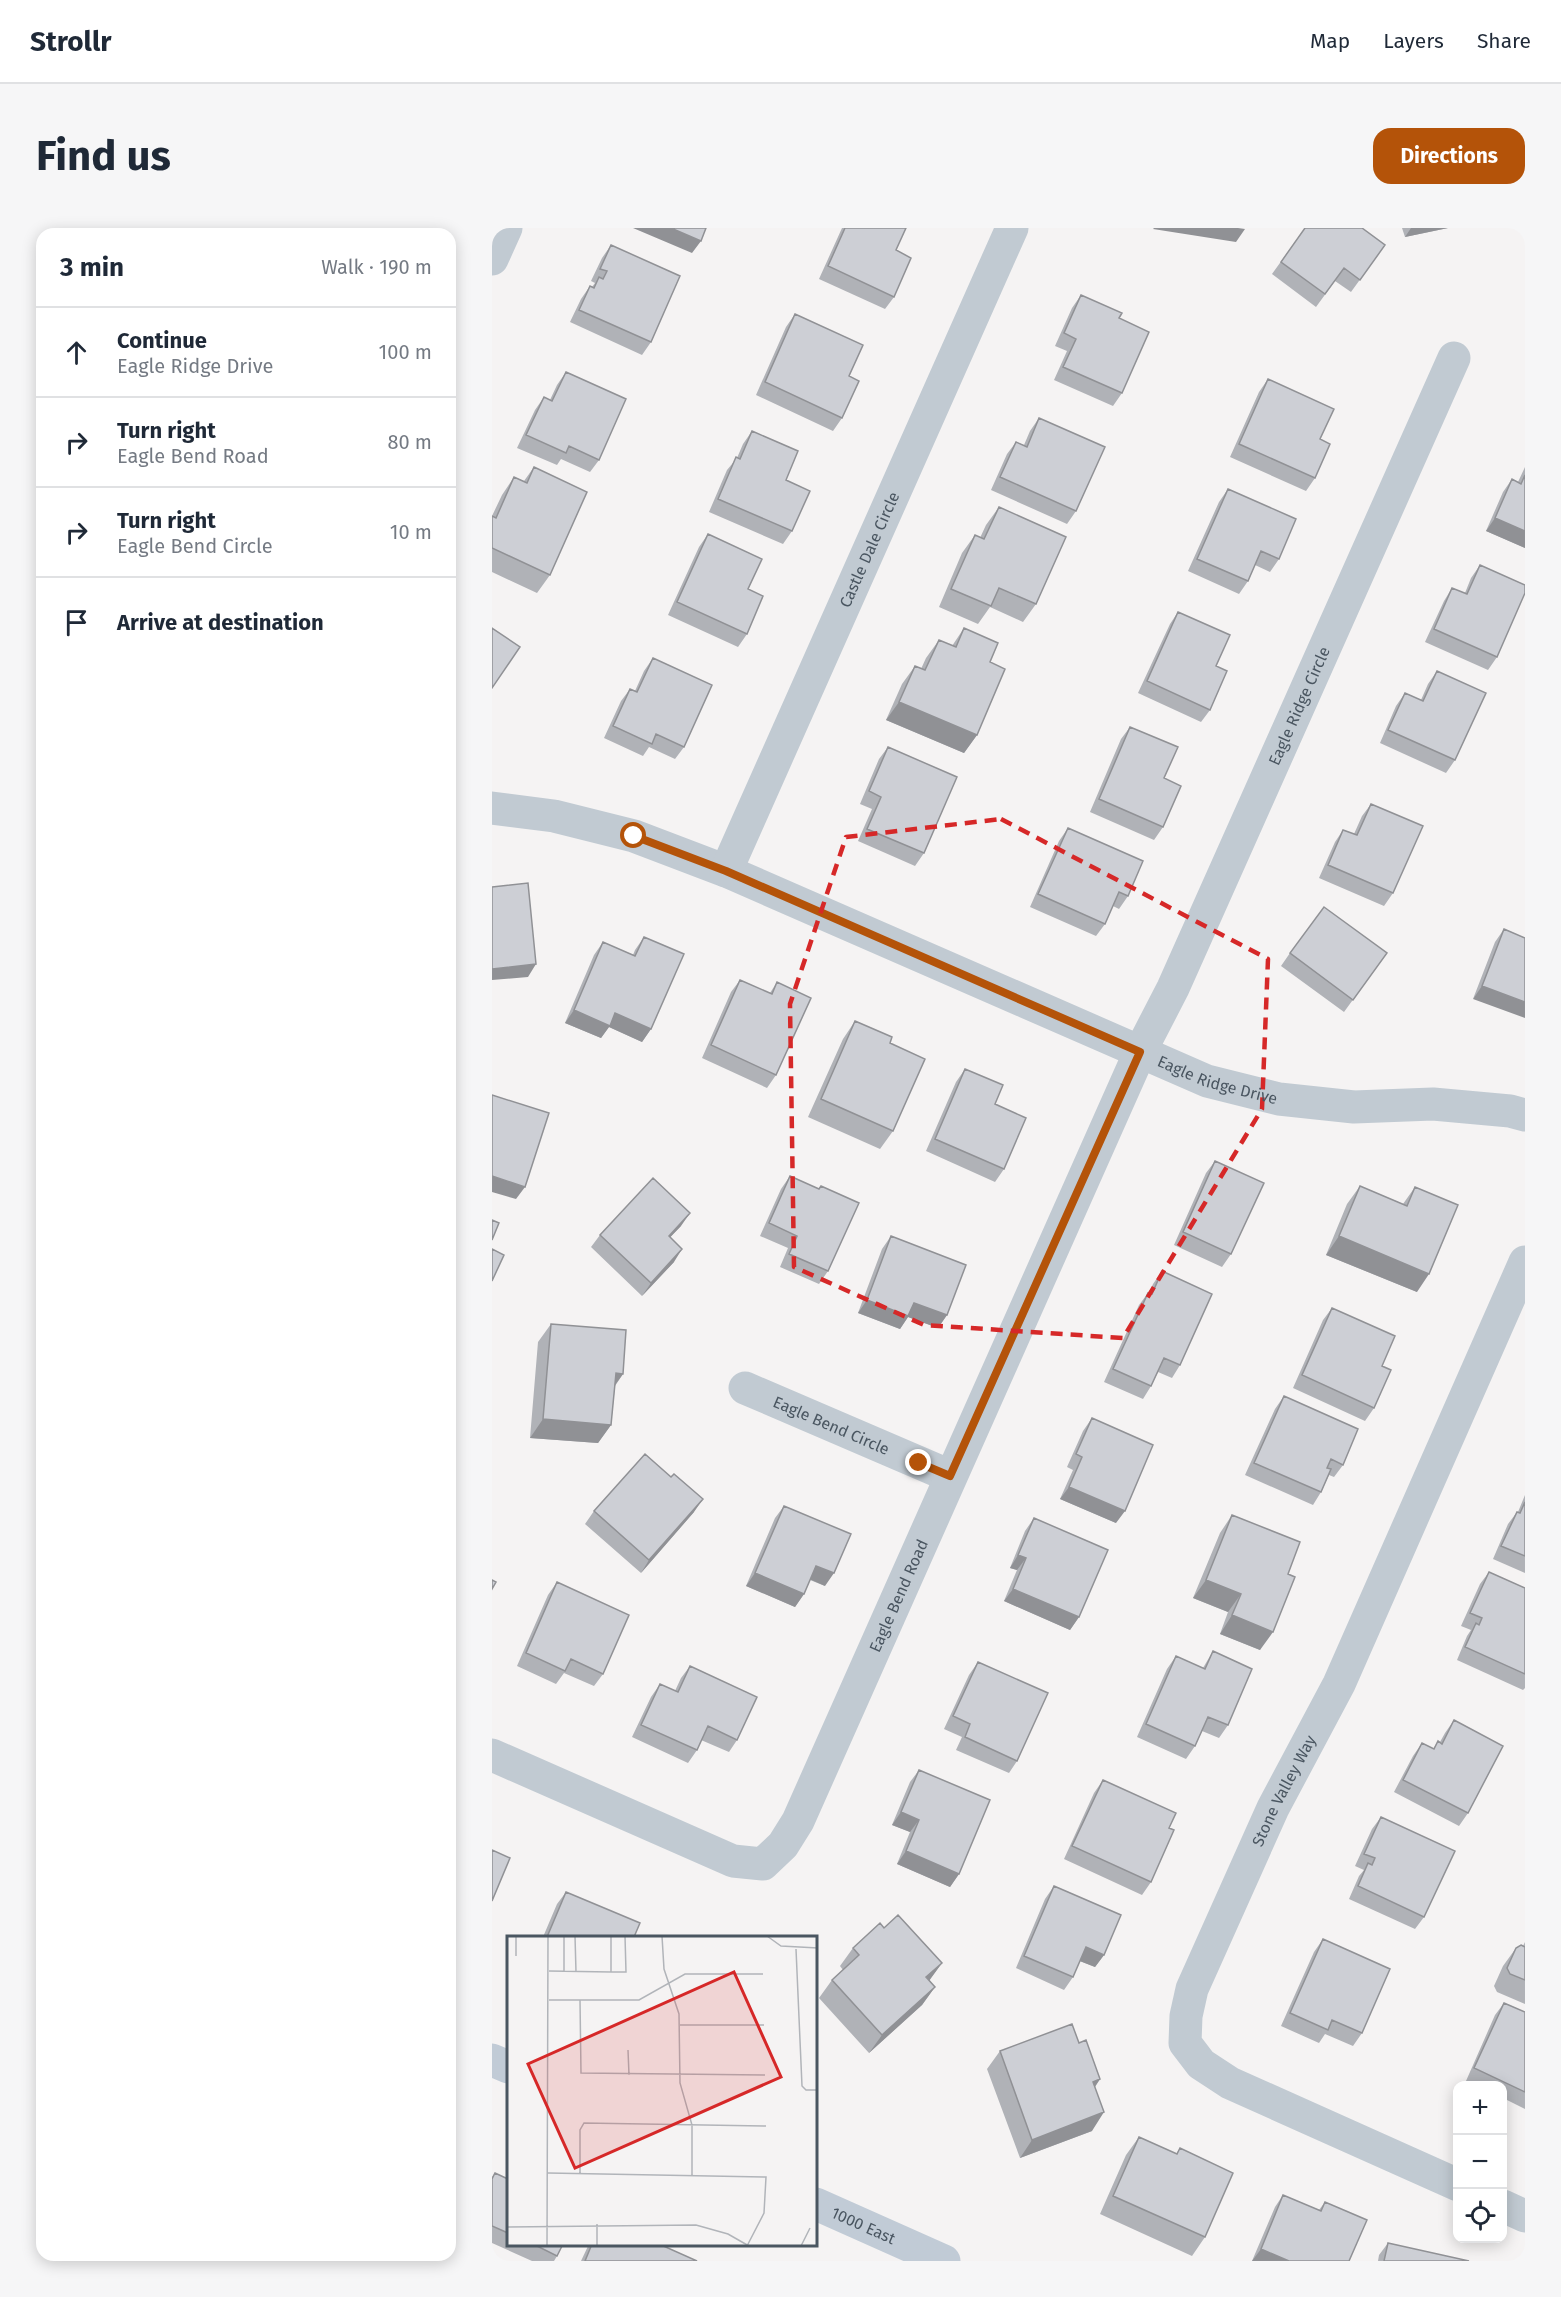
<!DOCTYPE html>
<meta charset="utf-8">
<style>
:root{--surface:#fff;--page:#f6f6f7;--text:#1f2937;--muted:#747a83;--line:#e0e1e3;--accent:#b45309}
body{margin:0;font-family:"Fira Sans",sans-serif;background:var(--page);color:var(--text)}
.controls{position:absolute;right:18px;bottom:18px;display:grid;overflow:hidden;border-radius:12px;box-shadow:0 3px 15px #0003}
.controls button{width:54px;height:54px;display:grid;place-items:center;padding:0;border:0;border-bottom:2px solid var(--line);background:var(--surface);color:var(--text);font:30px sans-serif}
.stop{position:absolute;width:18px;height:18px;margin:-14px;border:4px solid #b45309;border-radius:50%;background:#fff}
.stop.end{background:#b45309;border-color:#fff;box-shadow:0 2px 6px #0008}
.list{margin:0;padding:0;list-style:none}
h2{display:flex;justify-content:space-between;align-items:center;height:78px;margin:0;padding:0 24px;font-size:26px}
h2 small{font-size:20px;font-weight:400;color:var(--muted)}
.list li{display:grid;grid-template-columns:39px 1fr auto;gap:18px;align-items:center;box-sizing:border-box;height:90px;padding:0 24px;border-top:2px solid var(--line)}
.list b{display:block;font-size:22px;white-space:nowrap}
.list p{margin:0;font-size:20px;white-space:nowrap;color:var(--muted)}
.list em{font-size:20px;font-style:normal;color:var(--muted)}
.icon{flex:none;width:33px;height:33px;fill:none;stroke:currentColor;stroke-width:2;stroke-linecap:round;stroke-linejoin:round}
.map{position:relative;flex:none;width:1033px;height:2033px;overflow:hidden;border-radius:18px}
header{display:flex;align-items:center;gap:36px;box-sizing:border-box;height:84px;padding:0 30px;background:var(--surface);border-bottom:2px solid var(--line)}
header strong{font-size:28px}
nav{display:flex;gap:33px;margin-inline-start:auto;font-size:21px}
.intro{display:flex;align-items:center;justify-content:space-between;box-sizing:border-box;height:144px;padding:0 36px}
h1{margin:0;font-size:42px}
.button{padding:15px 27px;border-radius:18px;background:var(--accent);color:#fff;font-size:21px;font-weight:700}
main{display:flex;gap:36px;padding:0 36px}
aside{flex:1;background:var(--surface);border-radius:18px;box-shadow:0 3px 15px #0003}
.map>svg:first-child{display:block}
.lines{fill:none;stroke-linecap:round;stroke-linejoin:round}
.street{stroke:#c1cad2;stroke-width:33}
.secondary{stroke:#c1cbd6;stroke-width:33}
.wall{fill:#b0b2b7}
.shaded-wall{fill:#909195}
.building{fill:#cdcfd5;stroke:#909195;stroke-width:1.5}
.route{stroke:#b45309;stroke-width:8}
.marked{fill:none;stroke:#d62828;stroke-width:4.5;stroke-dasharray:12 8;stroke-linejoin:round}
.labels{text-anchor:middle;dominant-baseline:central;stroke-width:4.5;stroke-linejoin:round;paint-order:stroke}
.street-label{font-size:16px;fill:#4a5661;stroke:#fff}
.inset-road{fill:none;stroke:#b1b4b9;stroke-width:1.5}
.view{fill:#d62828;fill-opacity:0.15;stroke:#d62828;stroke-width:3}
.inset-edge{fill:none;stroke:#4a5661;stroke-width:3}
</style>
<header>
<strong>Strollr</strong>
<nav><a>Map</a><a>Layers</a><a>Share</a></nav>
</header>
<div class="intro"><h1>Find us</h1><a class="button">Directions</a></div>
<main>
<aside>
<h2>3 min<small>Walk · 190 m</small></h2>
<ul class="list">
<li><svg class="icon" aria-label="ahead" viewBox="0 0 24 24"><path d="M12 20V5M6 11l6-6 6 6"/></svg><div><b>Continue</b><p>Eagle Ridge Drive</p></div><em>100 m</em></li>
<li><svg class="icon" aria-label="right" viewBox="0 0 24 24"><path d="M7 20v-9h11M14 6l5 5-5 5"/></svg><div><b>Turn right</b><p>Eagle Bend Road</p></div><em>80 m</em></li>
<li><svg class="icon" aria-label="right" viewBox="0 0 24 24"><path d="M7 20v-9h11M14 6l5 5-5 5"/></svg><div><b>Turn right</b><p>Eagle Bend Circle</p></div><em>10 m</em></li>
<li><svg class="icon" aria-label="arrive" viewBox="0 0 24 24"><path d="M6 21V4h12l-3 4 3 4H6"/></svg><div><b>Arrive at destination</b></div></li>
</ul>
</aside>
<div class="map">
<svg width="1033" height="2033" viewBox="0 0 1033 2033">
<rect width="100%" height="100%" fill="#f5f3f3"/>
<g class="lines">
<g class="street">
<path d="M0 31 14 0"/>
<path id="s1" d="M0 580 62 588 142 608 234 643 715 853 787 871 862 879 941 876 1018 883 1033 887"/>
<path id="s2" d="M234 643 520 0"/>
<path id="s3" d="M253 1160 458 1248"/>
<path id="s4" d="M0 1527 241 1633 271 1636 291 1617 306 1593 648 824 681 760 962 130"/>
<path id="s5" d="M966 1957 738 1855 709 1836 693 1815 694 1788 700 1761 781 1580 847 1456 1033 1034"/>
<path d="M1011 1978 1033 1988"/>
</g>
<g class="secondary">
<path d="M0 1832 16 1839"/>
<path id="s6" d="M324 1976 452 2033"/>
</g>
</g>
<path class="wall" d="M350 0H414L404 22 402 69 393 81 327 51Z
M813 0 893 17 859 64 843 53 824 79 780 46Z
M910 0H956L913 9Z
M119 17 159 114 150 127 78 94 89 71 98 58 100 59 103 55 99 53 110 30Z
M589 67 627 90 630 165 621 178 562 152 575 123 563 118 580 80Z
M303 86 357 148 350 190 341 203 264 167 294 99Z
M74 144 107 232 98 244 69 231 65 237 25 220 43 182 52 169 58 172 65 157Z
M776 151 828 211 823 250 814 263 738 229 767 164Z
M547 190 584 283 575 296 499 262 515 226 524 214 532 217 538 203Z
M260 203 294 252 300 303 291 316 217 284 235 242 245 230 251 216Z
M42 239 58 347 45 365 0 344V288L10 267 22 249 32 253Z
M1033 239V320L994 303 1011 264 1020 251 1026 254Z
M736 261 787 331 778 344 763 337 756 353 747 366 696 343 727 274Z
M507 279 544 376 531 394 498 379 486 396 447 379 470 325 483 307 488 310 494 297Z
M216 306 256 361 255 406 246 419 176 387 207 319Z
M988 337 1005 429 996 442 933 414 952 373 960 360 973 365 979 350Z
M686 384 724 438 718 482 709 494 646 465 678 396Z
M472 400 498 434 485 507 472 525 394 492 410 456 423 438 429 441 434 430 447 412 460 418Z
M161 430 192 519 183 531 157 519 151 528 112 510 129 473 138 461 143 463 152 443Z
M945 443 963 532 954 545 888 515 904 478 913 465 929 472 936 456Z
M638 499 672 550 671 599 662 612 598 584 629 511Z
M396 519 432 625 423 638 366 613 380 581 368 576 387 531Z
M879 576 901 665 892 678 827 650 843 614 851 602 862 606 870 588Z
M576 600 636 668 627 681 621 678 613 696 604 708 538 679 567 613Z
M1012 701 1033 710 981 771 1003 714Z
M152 709 159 801 150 814 117 799 109 810 73 795 102 727 111 714 141 727 143 722Z
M798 725H895L852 784 789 738Z
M248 752 278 765 285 754 284 847 275 860 210 830 239 764Z
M363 793 398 815 401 903 388 921 316 889 351 811Z
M473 841 503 876 512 941 503 954 434 923 464 854Z
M723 933 739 1026 730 1039 682 1017 714 945Z
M298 948 326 961 329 958 336 1043 327 1056 288 1039 296 1020 268 1008 289 961Z
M868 958 911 976 923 959 925 1064 834 1027 855 976Z
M189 998 178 1009 182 1034 150 1068 99 1019 108 1007Z
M399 1008 455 1087 446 1100 416 1089 408 1101 366 1085 390 1021Z
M670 1043 688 1137 680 1150 666 1144 659 1158 651 1171 612 1154 647 1077 656 1065H657L661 1056Z
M840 1080 890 1138 882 1180 873 1193 801 1160 831 1092Z
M59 1096 131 1146 123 1158 119 1197 106 1215 38 1210 46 1114Z
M792 1168 851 1237 842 1249 837 1247 829 1264 821 1277 753 1247 783 1181Z
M600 1190 624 1295 568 1271 581 1242 575 1239 591 1203Z
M179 1249 202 1284 149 1345 93 1296 102 1283Z
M1033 1267V1345L1001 1331 1016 1296 1025 1284H1026Z
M292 1278 333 1358 318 1352 312 1366 303 1379 254 1358 283 1290Z
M740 1287 796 1346 768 1422 728 1406 736 1384 701 1370 728 1305Z
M542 1290 587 1389 578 1402 512 1373 525 1342 518 1340 533 1303Z
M997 1344 1033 1360V1460L1031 1462 965 1432 975 1408 979 1402 969 1398 988 1356Z
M65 1354 111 1446 102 1458 72 1445 64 1456 25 1438 56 1367Z
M721 1423 736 1497 727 1510 710 1503 703 1518 694 1531 645 1509 675 1441 684 1428 711 1440Z
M486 1434 525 1533 517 1545 464 1522 470 1509 452 1501 477 1447Z
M198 1438 245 1512 237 1524 209 1512 205 1522 196 1535 140 1509 159 1469 168 1456 183 1463 189 1450Z
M962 1492 976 1585 967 1598 902 1564 921 1528 930 1515 941 1521 946 1513 948 1514 953 1505Z
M427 1542 467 1646 458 1659 405 1636 418 1604 400 1597 418 1554Z
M611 1552 677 1600 659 1654 650 1667 572 1631 602 1565Z
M889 1589 932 1689 923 1701 857 1671 867 1648 872 1642 863 1638 880 1601Z
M562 1658 612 1727 603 1739 588 1733 581 1749 572 1762 524 1740 553 1671Z
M74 1664 142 1709H51L65 1676Z
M392 1700 450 1735 437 1752 443 1759 430 1777 377 1825 327 1770 340 1752 351 1742 348 1738 361 1720Z
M831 1711 870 1805 861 1818 833 1806 827 1815 789 1798 822 1724Z
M1033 1714V1776L1005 1764 1002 1758 1011 1738 1024 1720 1031 1718Z
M1012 1775 1033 1784V1881L1011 1870V1857H983L974 1853 1003 1787Z
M587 1815 608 1851 603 1859 600 1903 528 1930 495 1841 508 1823Z
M647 1909 684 1926 688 1920 713 2009 700 2028 608 1986 634 1927Z
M3 1945 16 1951V2016H71L65 2028 62 2033H40L0 2015V1949Z
M791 1967 827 1982 833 1974 857 2033H760L783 1979Z
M896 2015 977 2033H886L887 2027Z
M97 2016H167L205 2033H89Z"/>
<path class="shaded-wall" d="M141 0H179L209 13 200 25Z
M662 0H746L753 1 744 14 661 1Z
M919 0H956L913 9Z
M1003 290 1033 303V320L994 303Z
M407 474 485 507 472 525 394 492Z
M44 736 36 749 0 752V741Z
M990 758 1033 774V790L981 771Z
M82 782 123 785 159 801 150 814 117 799 109 810 73 795Z
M0 948 33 959 24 971 0 964Z
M198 985 189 998 168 1020 177 1008Z
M847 1008 937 1046 925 1064 834 1027Z
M190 1021 182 1034 150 1068 159 1055Z
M375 1072 422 1075 455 1087 446 1100 416 1089 408 1101 366 1085Z
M124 1145 131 1146 118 1164Z
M51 1191 119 1197 106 1215 38 1210Z
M577 1259 633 1283 624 1295 568 1271Z
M211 1271 202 1284 149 1345 157 1332Z
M526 1327 534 1330 525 1342 518 1340Z
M324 1338 342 1345 333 1358 315 1350Z
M263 1345 312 1366 303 1379 254 1358Z
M714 1352 749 1366 736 1384 701 1370Z
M521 1361 587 1389 578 1402 512 1373Z
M740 1387 781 1404 768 1422 728 1406Z
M409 1584 427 1592 418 1604 400 1597Z
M414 1623 467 1646 458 1659 405 1636Z
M594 1719 612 1727 603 1739 585 1732Z
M450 1735 437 1753 434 1749Z
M443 1759 430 1777 377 1825 390 1807Z
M608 1851 596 1869 601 1854Z
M612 1884 600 1903 528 1930 540 1912Z
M769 2021 797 2033H760Z"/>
<path class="building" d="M179 0H214L209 13Z
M353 0H414L404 22 419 30 402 69 336 38Z
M813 0H870L893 17 868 52 852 40 833 66 789 34Z
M119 17 188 48 159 114 87 82 98 58 102 60 107 49 111 51 115 43 108 41Z
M589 67 630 85 627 90 657 104 630 165 571 139 584 111 572 105Z
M303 86 371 117 357 148 367 153 350 190 273 154Z
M74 144 134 171 107 232 77 218 74 225 34 207 52 169 60 173Z
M776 151 842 181 828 211 838 216 823 250 747 216Z
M547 190 613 219 584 283 508 249 524 214 535 219Z
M260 203 306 223 294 252 318 263 300 303 226 271 244 229 248 231Z
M42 239 95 264 58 347 0 320V288L4 290 22 249 35 255Z
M1033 247V303L1003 290 1020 251 1029 256Z
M736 261 804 291 787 331 769 323 756 353 705 331Z
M507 279 574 309 544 376 507 360 499 378 459 361 483 307 492 311Z
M216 306 270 331 256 361 271 368 255 406 185 374Z
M988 337 1033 357V365L1005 429 942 401 960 360 975 366Z
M686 384 738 407 724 438 735 443 718 482 655 453Z
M0 400 28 419 0 460Z
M472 400 506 415 498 434 513 441 485 507 407 474 423 438 433 442 447 412 464 419Z
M161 430 220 457 192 519 164 506 160 516 121 498 138 461 145 464Z
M945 443 994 465 963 532 896 502 913 465 931 473Z
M638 499 686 519 672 550 689 558 671 599 607 571Z
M396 519 465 549 432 625 375 601 389 569 377 563Z
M879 576 931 598 901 665 836 637 851 602 865 607Z
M576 600 651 633 636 668 627 664 613 696 546 666Z
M36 655 44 736 0 741V659Z
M832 679 895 725 861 772 798 725Z
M1012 701 1033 710V774L990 758Z
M152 709 192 726 159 801 123 785 118 798 82 782 111 714 143 728Z
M248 752 280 766 285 754 319 770 284 847 219 817Z
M363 793 400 809 398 815 433 831 401 903 329 871Z
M473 841 511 857 503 876 534 890 512 941 443 911Z
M0 867 57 885 33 959 0 948Z
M723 933 772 955 739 1026 691 1004Z
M298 948 327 961 329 958 367 975 336 1043 297 1026 305 1008 277 995Z
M161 950 198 985 177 1008 190 1021 159 1055 108 1007Z
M868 958 915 978 923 959 966 977 937 1046 847 1008Z
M0 992 7 995 0 1012Z
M399 1008 474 1037 455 1087 422 1075 416 1088 375 1072Z
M0 1021 12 1027 0 1053Z
M670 1043 720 1066 688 1137 672 1130 659 1158 621 1141 656 1065 660 1066Z
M840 1080 903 1108 890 1138 899 1142 882 1180 810 1147Z
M59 1096 134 1102 131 1146 124 1145 119 1197 51 1191Z
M792 1168 866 1201 851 1237 839 1231 835 1240 839 1241 829 1264 762 1235Z
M600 1190 661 1217 633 1283 577 1259 590 1229 584 1226Z
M153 1226 179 1249 182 1246 211 1271 157 1332 102 1283Z
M1033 1274V1328L1009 1318 1025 1284 1028 1285Z
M292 1278 359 1306 342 1345 324 1338 312 1366 263 1345Z
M740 1287 808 1314 796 1346 803 1349 781 1404 740 1387 749 1366 714 1352Z
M542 1290 616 1322 587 1389 521 1361 534 1330 526 1327Z
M997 1344 1033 1360V1446L973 1419 984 1395 987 1397 990 1390 978 1385Z
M0 1352 4 1354 0 1361Z
M65 1354 137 1387 111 1446 79 1431 73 1443 34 1425Z
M721 1423 760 1441 736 1497 716 1489 703 1518 654 1496 684 1428 713 1441Z
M486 1434 556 1465 525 1533 473 1509 478 1496 461 1488Z
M198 1438 265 1469 245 1512 216 1498 205 1522 149 1497 168 1456 186 1464Z
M962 1492 1011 1518 976 1585 911 1552 930 1515 942 1521 946 1513 950 1516Z
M427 1542 498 1572 467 1646 414 1623 427 1592 409 1584Z
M611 1552 684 1585 677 1600 682 1602 659 1654 580 1618Z
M889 1589 963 1623 932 1689 866 1658 876 1635 880 1637 883 1630 872 1626Z
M0 1622 18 1630 0 1673Z
M562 1658 629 1687 612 1727 594 1719 581 1749 532 1728Z
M74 1664 148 1695 142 1709H55Z
M406 1687 450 1735 434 1749 443 1759 390 1807 340 1752 367 1727 361 1720 388 1695 392 1700Z
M831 1711 898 1741 870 1805 840 1792 836 1802 798 1785Z
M1029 1717 1033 1719V1752L1018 1746 1015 1740 1024 1720Z
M1012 1775 1033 1784V1864L982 1840Z
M580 1796 587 1815 594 1812 608 1851 601 1854 612 1884 540 1912 508 1823Z
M647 1909 685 1926 688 1920 741 1945 713 2009 621 1968Z
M3 1945 16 1951V2005L0 1998V1951Z
M791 1967 829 1983 833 1974 875 1992 857 2033H797L769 2021Z
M896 2015 977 2033H892Z
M41 2016H71L65 2028Z
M100 2016H167L205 2033H93Z"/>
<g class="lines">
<path class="route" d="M142 608 234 643 648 824 458 1248 427 1235"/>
</g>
<path class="marked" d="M509 591 776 731 770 881 631 1110 432 1097 302 1039 298 776 354 609Z"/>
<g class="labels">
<g class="street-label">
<text stroke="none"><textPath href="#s2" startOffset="352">Castle Dale Circle</textPath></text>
<text stroke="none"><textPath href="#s4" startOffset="1572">Eagle Ridge Circle</textPath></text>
<text stroke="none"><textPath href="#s1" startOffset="778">Eagle Ridge Drive</textPath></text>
<text stroke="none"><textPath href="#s3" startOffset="94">Eagle Bend Circle</textPath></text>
<text stroke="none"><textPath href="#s4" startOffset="596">Eagle Bend Road</textPath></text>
<text stroke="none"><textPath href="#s5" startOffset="584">Stone Valley Way</textPath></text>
<text stroke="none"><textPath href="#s6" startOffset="52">1000 East</textPath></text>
</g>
</g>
<g transform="translate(15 1708)">
<rect width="310" height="310" fill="#f5f3f3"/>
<path class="inset-road" d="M9 0V20M57 0V36M68 0 69 36M155 0 157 33 172 78 173 147 185 189V239M260 0 274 10 311 12M289 13 295 150 299 154H311M42 35 104 36V0M104 36H119L118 0M42 64H132L178 38H256M73 64 74 137 258 139M173 89H257M121 114 122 139M41 237 259 241 257 277 240 310M73 237V194L77 187 259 190M90 288V310M0 291 189 289 221 298 242 310M40 310 41 0M294 310 303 292"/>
<path class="view" d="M227 36 274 141 68 232 21 128Z"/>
<rect width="310" height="310" class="inset-edge"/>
</g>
</svg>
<div class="controls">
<button>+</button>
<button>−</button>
<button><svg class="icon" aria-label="locate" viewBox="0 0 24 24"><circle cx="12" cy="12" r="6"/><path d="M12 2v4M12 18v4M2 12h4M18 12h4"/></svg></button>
</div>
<div class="stop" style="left:142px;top:608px"></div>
<div class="stop end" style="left:427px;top:1235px"></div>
</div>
</main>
